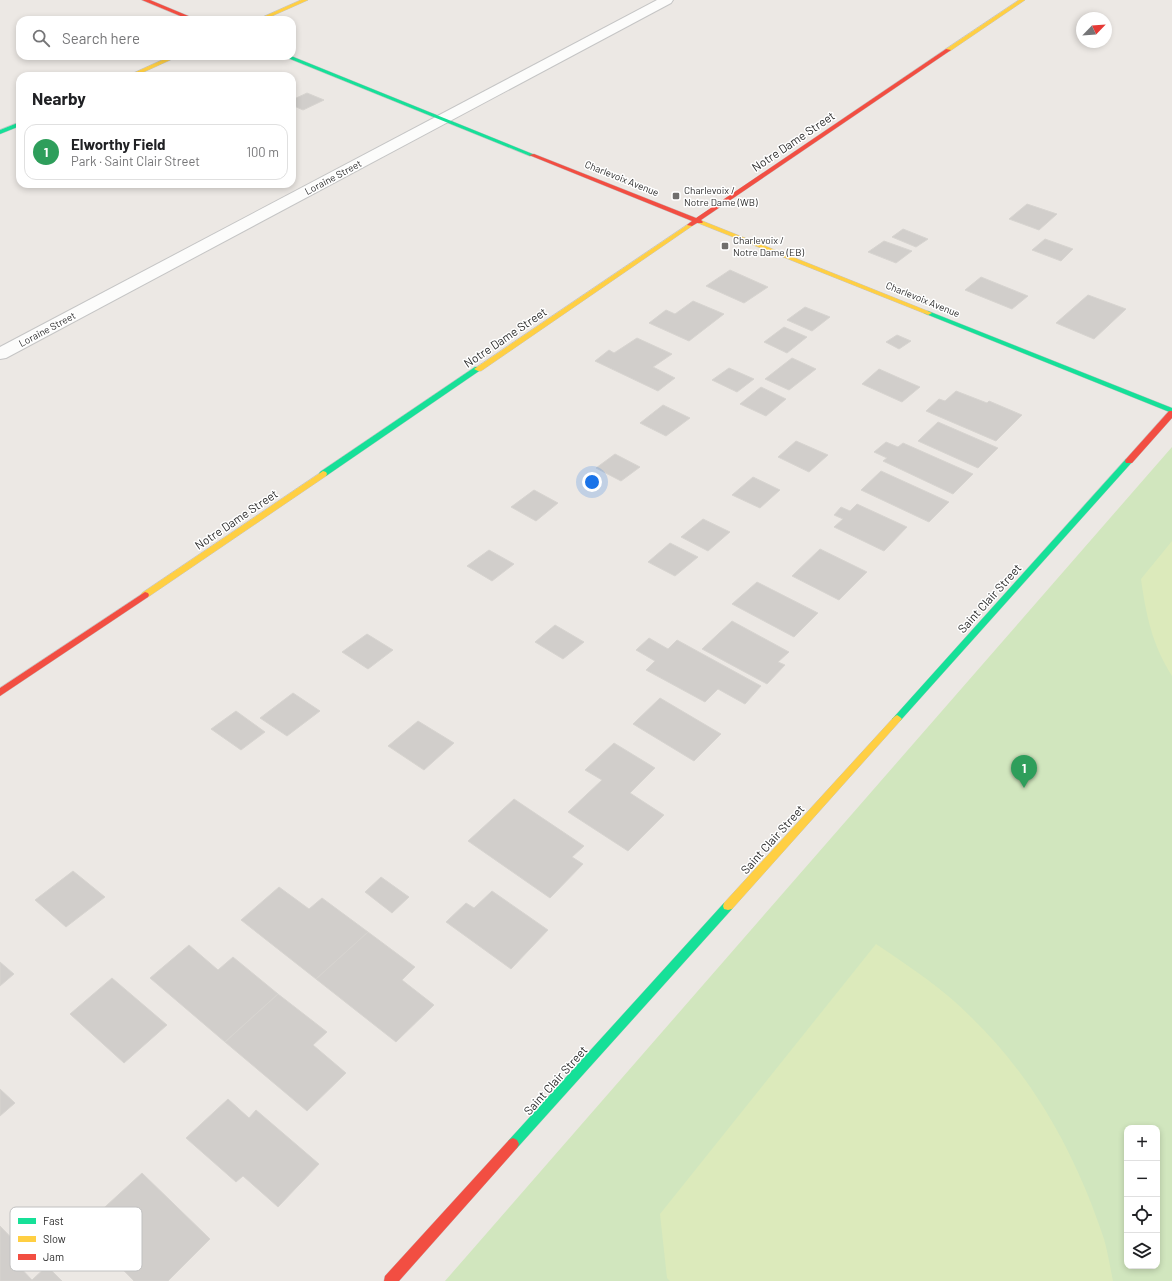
<!DOCTYPE html>
<meta charset="utf-8">
<style>
:root{--surface:#fff;--page:#f6f6f6;--text:#202124;--muted:#757577;--line:#e0e0e0;--accent:#ea580c}
body{margin:0;font-family:Barlow,sans-serif;background:var(--page);color:var(--text)}
.controls{position:absolute;right:12px;bottom:12px;display:grid;overflow:hidden;border-radius:8px;box-shadow:0 2px 6px #0003}
.controls button{width:36px;height:36px;display:grid;place-items:center;padding:0;border:0;border-bottom:1px solid var(--line);background:var(--surface);color:var(--text);font:20px sans-serif}
.compass{position:absolute;left:1076px;top:12px;width:36px;height:36px;border-radius:50%;background:var(--surface);box-shadow:0 2px 6px #0003;rotate:65deg}
.you{position:absolute;left:592px;top:482px;width:14px;height:14px;margin:-10px;border:3px solid #fff;border-radius:50%;background:#1a73e8;box-shadow:0 0 0 6px #1a73e833}
.badge{display:grid;place-items:center;width:26px;height:26px;border-radius:50%;background:var(--accent);color:#fff;font-size:13px;font-weight:700}
.pin{position:absolute;translate:-50% -33px;filter:drop-shadow(0 1px 2px #0008)}
.pin::after{content:'';position:absolute;top:21px;width:14px;height:12px;background:inherit;clip-path:polygon(0 0,100% 0,50% 100%)}
.list{margin:0;padding:0;list-style:none}
h2{display:flex;justify-content:space-between;align-items:center;height:52px;margin:0;padding:0 16px;font-size:17px}
h2 small{font-size:13px;font-weight:400;color:var(--muted)}
.list li{display:grid;grid-template-columns:26px 1fr auto;gap:12px;align-items:center;box-sizing:border-box;height:56px;margin:0 8px 8px;padding:0 8px;border:1px solid var(--line);border-radius:12px}
.list b{display:block;font-size:15px;white-space:nowrap}
.list p{margin:0;font-size:13px;white-space:nowrap;color:var(--muted)}
.list em{font-size:13px;font-style:normal;color:var(--muted)}
.icon{flex:none;width:22px;height:22px;fill:none;stroke:currentColor;stroke-width:2;stroke-linecap:round;stroke-linejoin:round}
.map{position:relative;flex:none;width:1172px;height:1281px;overflow:hidden}
.search{position:absolute;background:var(--surface);box-shadow:0 2px 6px #0003;left:16px;top:16px;width:280px;height:44px;display:flex;align-items:center;gap:10px;box-sizing:border-box;padding:0 14px;border-radius:12px;color:var(--muted);font-size:15px}
.panel{position:absolute;background:var(--surface);box-shadow:0 2px 6px #0003;left:16px;top:72px;width:280px;height:116px;border-radius:12px}
.map>svg:first-child{display:block}
.green{fill:#d1e6be;fill-rule:evenodd}
.pitch{fill:#dceabb}
.building{fill:#d1cecb;stroke:#d7d4d0}
.lines{fill:none;stroke-linecap:round;stroke-linejoin:round}
.street-casing{stroke:#c5c5c5;stroke-width:2}
.fast-casing{stroke:#c5c5c5;stroke-width:1}
.slow-casing{stroke:#c5c5c5;stroke-width:1}
.jam-casing{stroke:#c5c5c5;stroke-width:1}
.street{fill:#fcfcfb;fill-rule:evenodd}
.fast{fill:#16e098;fill-rule:evenodd}
.slow{fill:#ffcf43;fill-rule:evenodd}
.jam{fill:#f24e42;fill-rule:evenodd}
.poi-dot{fill:#706f6e;stroke:#fff;stroke-width:1.5}
.labels{text-anchor:middle;dominant-baseline:central;stroke-width:3;stroke-linejoin:round;paint-order:stroke}
.far-street-label{font-size:10px;fill:#2e2e2e;stroke:#fff}
.far-poi-label{font-size:10px;fill:#2e2e2e;stroke:#fff;text-anchor:start}
.street-label{font-size:12px;fill:#2e2e2e;stroke:#fff}
.key{fill:#fff;stroke:#c0c0c0;stroke-width:1}
.key-label{font-size:11px;fill:#2e2e2e}
</style>
<div class="map">
<svg width="1172" height="1281" viewBox="0 0 1172 1281">
<rect width="100%" height="100%" fill="#ece8e4"/>
<path class="green" d="M1172 447V1281H445ZM1127 1128H1157V1266H1127Z"/>
<path class="pitch" d="M1172 541V676C1152 644 1146 615 1141 579Z
M876 944C910 967 944 989 972 1018 1035 1079 1077 1157 1104 1239 1108 1253 1110 1267 1113 1281H670L667 1278 660 1214Z"/>
<path class="building" d="M307 93 324 100 303 110 292 105V100Z
M1027 204 1057 214 1039 230 1009 219Z
M903 229 928 239 916 247 892 237Z
M1045 239 1073 249 1061 261 1032 250Z
M884 241 912 251 896 263 868 252Z
M730 270 768 287 744 303 706 286Z
M981 277 1028 296 1012 309 965 290Z
M1088 295 1126 309 1094 339 1056 323Z
M693 301 724 314 689 341 649 323 666 310 675 314Z
M805 307 830 317 812 331 787 320Z
M784 327 807 337 787 353 764 342Z
M897 335 911 341 899 349 886 342Z
M637 338 672 354 653 367 675 378 658 391 595 361 609 350 614 353Z
M792 358 816 369 789 390 765 379Z
M729 368 754 379 737 392 712 380Z
M879 369 897 377 920 387 902 402 862 384Z
M761 387 786 399 766 416 740 404Z
M956 391 987 403 989 401 1022 415 996 441 926 411 939 399 945 401Z
M663 405 690 418 666 436 640 423Z
M938 422 998 448 978 468 918 441Z
M796 441 828 455 809 472 778 457Z
M886 442 898 447 903 443 973 474 953 494 883 461 887 458 874 452Z
M615 454 640 467 621 481 596 468Z
M881 471 949 502 929 522 861 490Z
M753 477 780 490 760 508 732 495Z
M534 490 558 503 536 521 511 507Z
M857 504 907 527 884 551 834 527 843 519 834 515 841 507 850 511Z
M703 519 730 532 708 551 681 537Z
M670 543 698 557 675 576 648 562Z
M820 549 867 572 839 600 792 576Z
M489 550 514 564 492 581 467 566Z
M757 582 818 613 794 637 732 604Z
M732 621 789 652 778 662 785 665 767 684 702 649Z
M555 625 584 642 563 659 535 642Z
M367 634 393 650 368 669 342 652Z
M649 638 668 649 677 640 761 686 745 704 718 689 705 702 646 670 655 661 636 650Z
M293 693 320 711 287 736 260 718Z
M660 698 721 734 694 761 633 724Z
M236 711 265 732 241 750 211 729Z
M418 721 454 743 424 770 388 746Z
M614 743 655 768 630 793 664 815 628 851 568 812 602 780 585 770Z
M514 799 584 846 572 857 583 864 550 898 468 841Z
M73 871 105 897 66 927 35 900Z
M381 877 409 897 392 913 365 892Z
M279 887 309 909 322 898 368 932 316 979 241 920Z
M492 891 548 930 511 969 446 922 466 903 474 908Z
M368 932 415 967 402 980 434 1005 396 1042 316 979Z
M189 945 218 970 233 957 278 994 225 1042 150 978Z
M0 962 14 974 0 986Z
M112 978 167 1025 124 1063 70 1014Z
M278 994 327 1032 313 1045 346 1073 307 1111 225 1042Z
M0 1089 15 1103 0 1116Z
M228 1099 249 1118 256 1110 319 1164 278 1207 243 1176 236 1182 186 1138Z
M142 1173 210 1239 168 1281H134L82 1228Z
M0 1226 27 1254 17 1264 32 1280 47 1266 62 1281H0Z"/>
<g class="lines">
<g class="street-casing">
<path id="street" d="M657 0H673L671 3 6 358 0 359V347Z"/>
</g>
<g class="fast-casing">
<path id="fast" d="M283 56H291L535 155 530 156Z
M20 122V126L0 134V130Z
M928 311 1172 408V413L926 314 924 313Z
M475 367H478L482 369 326 476H320L319 474 320 472Z
M1126 459H1132L1133 461 900 721H894L892 719 894 717Z
M728 902 732 903 733 906 732 909 517 1148 513 1150 509 1148 507 1144 509 1140 724 903Z"/>
</g>
<g class="slow-casing">
<path id="slow" d="M301 0H308L263 20H256Z
M1019 0H1025L950 51H946V49Z
M171 56H179L135 76H127Z
M700 220 930 312 932 313 928 315 926 314 698 223V221Z
M690 223 693 225 692 226 481 371H478L474 369Z
M323 471 326 472 327 474 326 476 148 597H142L141 595 142 593Z
M897 715 900 717 902 719 900 721 732 909 728 910 724 909 723 906 724 903 894 717Z"/>
</g>
<g class="jam-casing">
<path id="jam" d="M142 0H150L198 20H190Z
M946 49 951 50 701 220 703 222 702 223H697L692 226 687 225 692 221 529 155 534 154 696 218Z
M1169 411H1172V418L1132 463H1126L1125 461 1126 459Z
M145 592 148 593 149 595 148 597 0 696V688Z
M513 1138 517 1140 519 1144 517 1148 399 1281H384L385 1276 509 1140Z"/>
</g>
<use href="#street" class="street"/>
<use href="#fast" class="fast"/>
<use href="#slow" class="slow"/>
<use href="#jam" class="jam"/>
</g>
<g class="poi-dot">
<rect x="672" y="192" width="8" height="8" rx="2"/>
<rect x="721" y="242" width="8" height="8" rx="2"/>
</g>
<g class="labels">
<g class="far-street-label">
<text transform="translate(333 177) rotate(-28)">Loraine Street</text>
<text transform="translate(622 178) rotate(22)">Charlevoix Avenue</text>
<text transform="translate(923 299) rotate(22)">Charlevoix Avenue</text>
<text transform="translate(47 329) rotate(-28)">Loraine Street</text>
</g>
<g class="far-poi-label">
<text x="684" y="190">Charlevoix /<tspan x="684" dy="12">Notre Dame (WB)</tspan></text>
<text x="733" y="240">Charlevoix /<tspan x="733" dy="12">Notre Dame (EB)</tspan></text>
</g>
<g class="street-label">
<text transform="translate(793 141) rotate(-34)">Notre Dame Street</text>
<text transform="translate(505 337) rotate(-34)">Notre Dame Street</text>
<text transform="translate(236 519) rotate(-34)">Notre Dame Street</text>
<text transform="translate(989 598) rotate(-48)">Saint Clair Street</text>
<text transform="translate(772 839) rotate(-48)">Saint Clair Street</text>
<text transform="translate(555 1080) rotate(-48)">Saint Clair Street</text>
</g>
</g>
<rect x="10" y="1207" width="132" height="64" rx="6" class="key"/>
<rect x="18" y="1218" width="18" height="6" fill="#16e098"/>
<rect x="18" y="1236" width="18" height="6" fill="#ffcf43"/>
<rect x="18" y="1254" width="18" height="6" fill="#f24e42"/>
<g class="key-label">
<text x="43" y="1225">Fast</text>
<text x="43" y="1243">Slow</text>
<text x="43" y="1261">Jam</text>
</g>
</svg>
<div class="controls">
<button>+</button>
<button>−</button>
<button><svg class="icon" aria-label="locate" viewBox="0 0 24 24"><circle cx="12" cy="12" r="6"/><path d="M12 2v4M12 18v4M2 12h4M18 12h4"/></svg></button>
<button><svg class="icon" aria-label="layers" viewBox="0 0 24 24"><path d="M12 4l9 5-9 5-9-5zM3 14l9 5 9-5"/></svg></button>
</div>
<svg class="compass" viewBox="-18 -18 36 36"><path d="M0-13l5 13h-10z" fill="#e53935"/><path d="M0 13l5-13h-10z" fill="#757577"/></svg>
<div class="you"></div>
<div class="pin badge" style="left:1024px;top:788px;background:#2e9e5b">1</div>
<div class="search"><svg class="icon" aria-label="search" viewBox="0 0 24 24"><circle cx="10" cy="10" r="6"/><path d="M15 15l6 6"/></svg>Search here</div>
<section class="panel">
<h2>Nearby<small></small></h2>
<ul class="list">
<li><span class="badge" style="background:#2e9e5b">1</span><div><b>Elworthy Field</b><p>Park · Saint Clair Street</p></div><em>100 m</em></li>
</ul>
</section>
</div>
